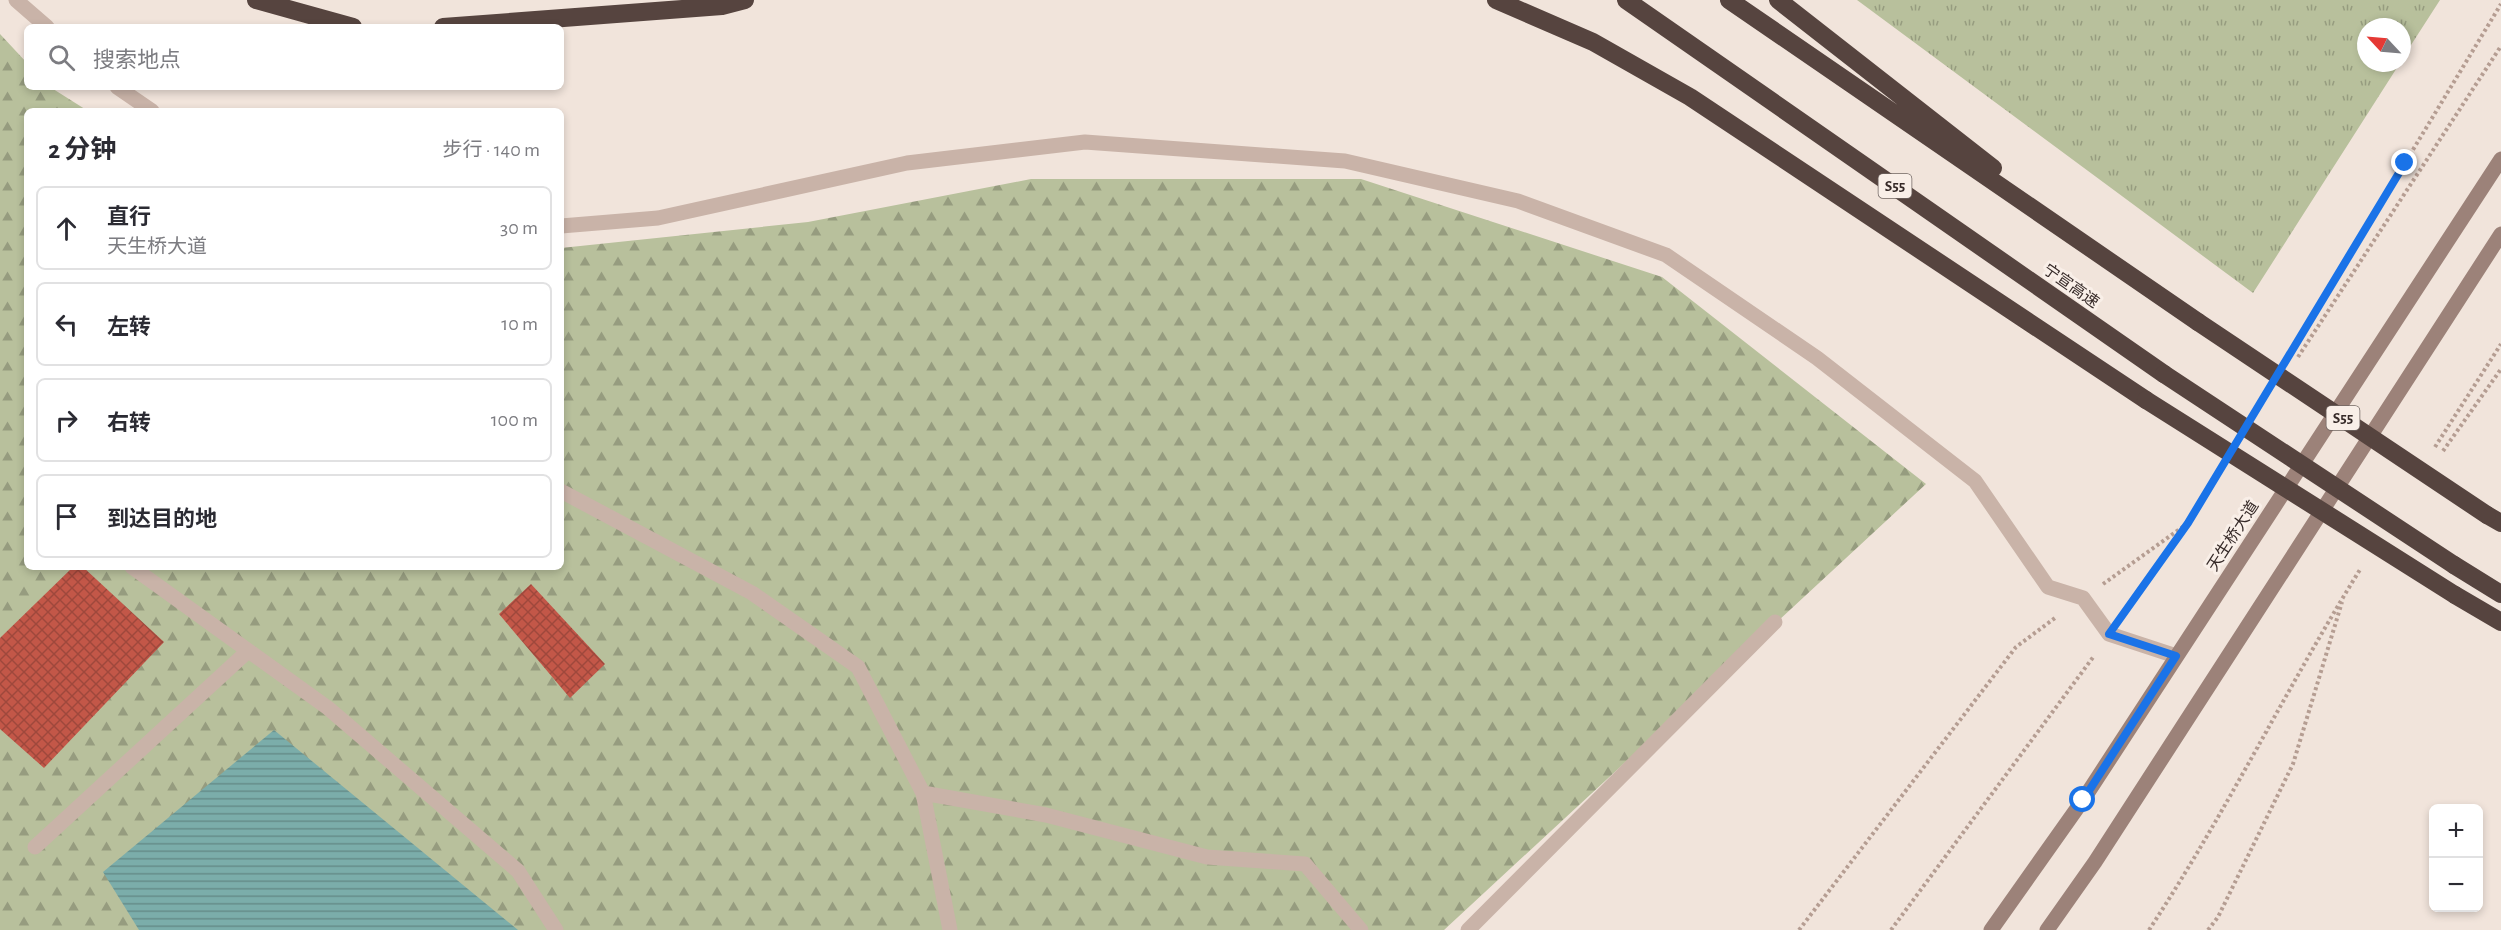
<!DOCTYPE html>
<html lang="zh">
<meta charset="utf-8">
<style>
:root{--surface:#fff;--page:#f2f2f3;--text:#2b2b33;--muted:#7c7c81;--line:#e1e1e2}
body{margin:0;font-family:"Alegreya Sans","Noto Sans SC",sans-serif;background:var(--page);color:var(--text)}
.controls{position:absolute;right:18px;bottom:18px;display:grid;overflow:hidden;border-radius:9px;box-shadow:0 3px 9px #0003}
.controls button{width:54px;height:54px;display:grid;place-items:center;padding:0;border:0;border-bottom:2px solid var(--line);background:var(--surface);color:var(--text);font:30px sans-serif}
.compass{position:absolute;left:2357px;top:18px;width:54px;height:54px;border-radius:50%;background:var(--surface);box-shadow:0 3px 9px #0003;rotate:296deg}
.stop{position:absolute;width:18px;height:18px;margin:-14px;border:4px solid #1a73e8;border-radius:50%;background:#fff}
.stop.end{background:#1a73e8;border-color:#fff;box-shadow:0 2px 6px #0008}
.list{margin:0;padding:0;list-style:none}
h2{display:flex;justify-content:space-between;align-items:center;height:78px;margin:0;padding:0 24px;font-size:26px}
h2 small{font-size:20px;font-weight:400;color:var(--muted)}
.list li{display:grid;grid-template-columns:39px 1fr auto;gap:18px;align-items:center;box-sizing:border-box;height:84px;margin:0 12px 12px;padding:0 12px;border:2px solid var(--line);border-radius:9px}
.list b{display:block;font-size:22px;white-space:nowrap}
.list p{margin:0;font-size:20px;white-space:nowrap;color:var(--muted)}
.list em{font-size:20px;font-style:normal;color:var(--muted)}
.icon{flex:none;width:33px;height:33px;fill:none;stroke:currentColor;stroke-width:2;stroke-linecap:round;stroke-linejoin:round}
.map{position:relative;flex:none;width:2501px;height:930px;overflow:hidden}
.search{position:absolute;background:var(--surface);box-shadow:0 3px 9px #0003;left:24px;top:24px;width:540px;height:66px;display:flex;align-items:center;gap:15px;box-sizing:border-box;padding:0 21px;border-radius:9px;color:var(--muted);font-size:22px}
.panel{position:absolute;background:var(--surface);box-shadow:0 3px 9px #0003;left:24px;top:108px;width:540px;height:462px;border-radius:9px}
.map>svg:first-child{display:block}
.forest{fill:url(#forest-firs)}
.park{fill:url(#park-tufts)}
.water{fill:url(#water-rules)}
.building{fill:url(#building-cross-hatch)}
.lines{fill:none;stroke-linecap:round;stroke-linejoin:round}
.path{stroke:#b59d92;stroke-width:4;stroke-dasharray:3 3;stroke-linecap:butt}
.lane{stroke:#c9b3a8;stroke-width:15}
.street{stroke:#c9b3a8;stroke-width:15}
.secondary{stroke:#9c8279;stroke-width:15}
.highway{stroke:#56443f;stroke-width:18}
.highway-bridge{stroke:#56443f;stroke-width:18}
.route{stroke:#1a73e8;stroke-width:8}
.labels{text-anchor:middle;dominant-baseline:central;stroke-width:6;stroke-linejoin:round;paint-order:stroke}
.shield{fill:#f9efe8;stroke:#706562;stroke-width:1.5}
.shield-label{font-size:15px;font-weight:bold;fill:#362a28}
.street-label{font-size:16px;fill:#362a28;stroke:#f9efe8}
</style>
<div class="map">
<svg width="2501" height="930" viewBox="0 0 2501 930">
<defs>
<pattern id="forest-firs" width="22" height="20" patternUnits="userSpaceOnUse" patternTransform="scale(1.5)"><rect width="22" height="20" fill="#b8c09c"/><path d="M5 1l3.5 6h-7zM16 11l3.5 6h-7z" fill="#969c7f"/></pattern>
<pattern id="park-tufts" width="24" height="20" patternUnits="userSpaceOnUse" patternTransform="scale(1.5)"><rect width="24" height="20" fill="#b8c09c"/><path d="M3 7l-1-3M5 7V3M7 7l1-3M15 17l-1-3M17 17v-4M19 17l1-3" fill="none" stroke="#969c7f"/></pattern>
<pattern id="water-rules" width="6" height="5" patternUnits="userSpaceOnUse" patternTransform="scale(1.5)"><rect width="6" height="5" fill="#7badaa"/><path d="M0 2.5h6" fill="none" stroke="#668d8a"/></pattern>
<pattern id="building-cross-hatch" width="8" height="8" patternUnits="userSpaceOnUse" patternTransform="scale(1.5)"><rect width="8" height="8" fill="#c35748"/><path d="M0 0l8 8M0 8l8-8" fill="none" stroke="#9f483c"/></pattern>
</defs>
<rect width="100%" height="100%" fill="#f1e4db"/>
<path class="forest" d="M0 34 27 63V87H50L88 111H27V567H561V248L808 222 1031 179H1361L1662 277 1926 484 1444 930H0Z"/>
<path class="park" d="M1857 0H2440L2402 59V27H2366V63H2400L2253 293Z"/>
<path class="water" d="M274 730 518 930H139L103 872Z"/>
<path class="building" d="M73 567H83L164 642 44 768 0 729V638Z
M531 584 605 664 570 698 499 614Z"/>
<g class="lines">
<path class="path" d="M2292 350 2501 4
M2298 357 2501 46
M2435 447 2501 344
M2443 451 2501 369
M2103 584 2188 523 2217 475
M2125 613 2186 526
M1799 930 2016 647 2055 618
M1891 930 2094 656
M2149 930C2226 813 2287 687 2361 568
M2208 930 2218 917 2293 764 2342 602"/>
<path class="lane" d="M16 0 47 27
M117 87 152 111
M561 226 658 218 907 163 1085 142 1345 161 1518 201 1666 255 1817 358 1975 481 2048 587 2083 598 2109 634 2176 656"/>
<path class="street" d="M561 491 752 593 858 667 923 793 950 930
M132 567 328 708 518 871 556 930
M923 793 1046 815 1207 857 1305 864 1361 930
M35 847 248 651
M1468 930 1775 622"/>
<path class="secondary" d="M1991 930 2083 800 2501 159
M2047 930 2095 862 2501 234"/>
<path class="highway" d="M256 0 353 27
M1496 0 1593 42 1690 97 2146 400
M1626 0 2164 374
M1729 0 2198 322
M1778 0 1993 168
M443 27 722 6 745 0
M2487 515 2501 523
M2454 565 2501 594
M2455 595 2501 622"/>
<path class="highway-bridge" d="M2198 322 2487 515
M2164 374 2454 565
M2146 400 2455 595"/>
</g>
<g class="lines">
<path class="route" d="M2083 800 2176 656 2109 634 2188 523 2405 163"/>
</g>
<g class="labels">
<g class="shield">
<rect x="1878.5" y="174" width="33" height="24" rx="4.5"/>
<rect x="2326.5" y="406" width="33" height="24" rx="4.5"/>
</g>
<g class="shield-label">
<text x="1895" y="186">S55</text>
<text x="2343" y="418">S55</text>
</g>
<g class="street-label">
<text transform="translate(2071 286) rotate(35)">宁宣高速</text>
<text transform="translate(2233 536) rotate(-57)">天生桥大道</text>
</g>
</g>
</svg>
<div class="controls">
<button>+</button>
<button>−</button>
</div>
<svg class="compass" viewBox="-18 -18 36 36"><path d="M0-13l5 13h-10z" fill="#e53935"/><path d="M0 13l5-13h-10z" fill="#7c7c81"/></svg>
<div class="stop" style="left:2083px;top:800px"></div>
<div class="stop end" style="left:2405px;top:163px"></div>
<div class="search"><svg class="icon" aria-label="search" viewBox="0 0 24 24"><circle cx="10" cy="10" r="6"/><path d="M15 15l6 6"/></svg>搜索地点</div>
<section class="panel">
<h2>2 分钟<small>步行 · 140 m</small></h2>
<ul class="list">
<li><svg class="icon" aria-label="ahead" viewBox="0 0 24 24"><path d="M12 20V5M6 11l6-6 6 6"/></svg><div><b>直行</b><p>天生桥大道</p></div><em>30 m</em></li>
<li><svg class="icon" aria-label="left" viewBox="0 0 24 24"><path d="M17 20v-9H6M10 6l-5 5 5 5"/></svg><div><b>左转</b></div><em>10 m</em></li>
<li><svg class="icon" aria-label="right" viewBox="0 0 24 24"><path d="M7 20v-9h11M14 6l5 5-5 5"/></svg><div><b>右转</b></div><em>100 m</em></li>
<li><svg class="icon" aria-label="arrive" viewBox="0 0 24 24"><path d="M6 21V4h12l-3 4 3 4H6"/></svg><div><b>到达目的地</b></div></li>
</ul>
</section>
</div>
